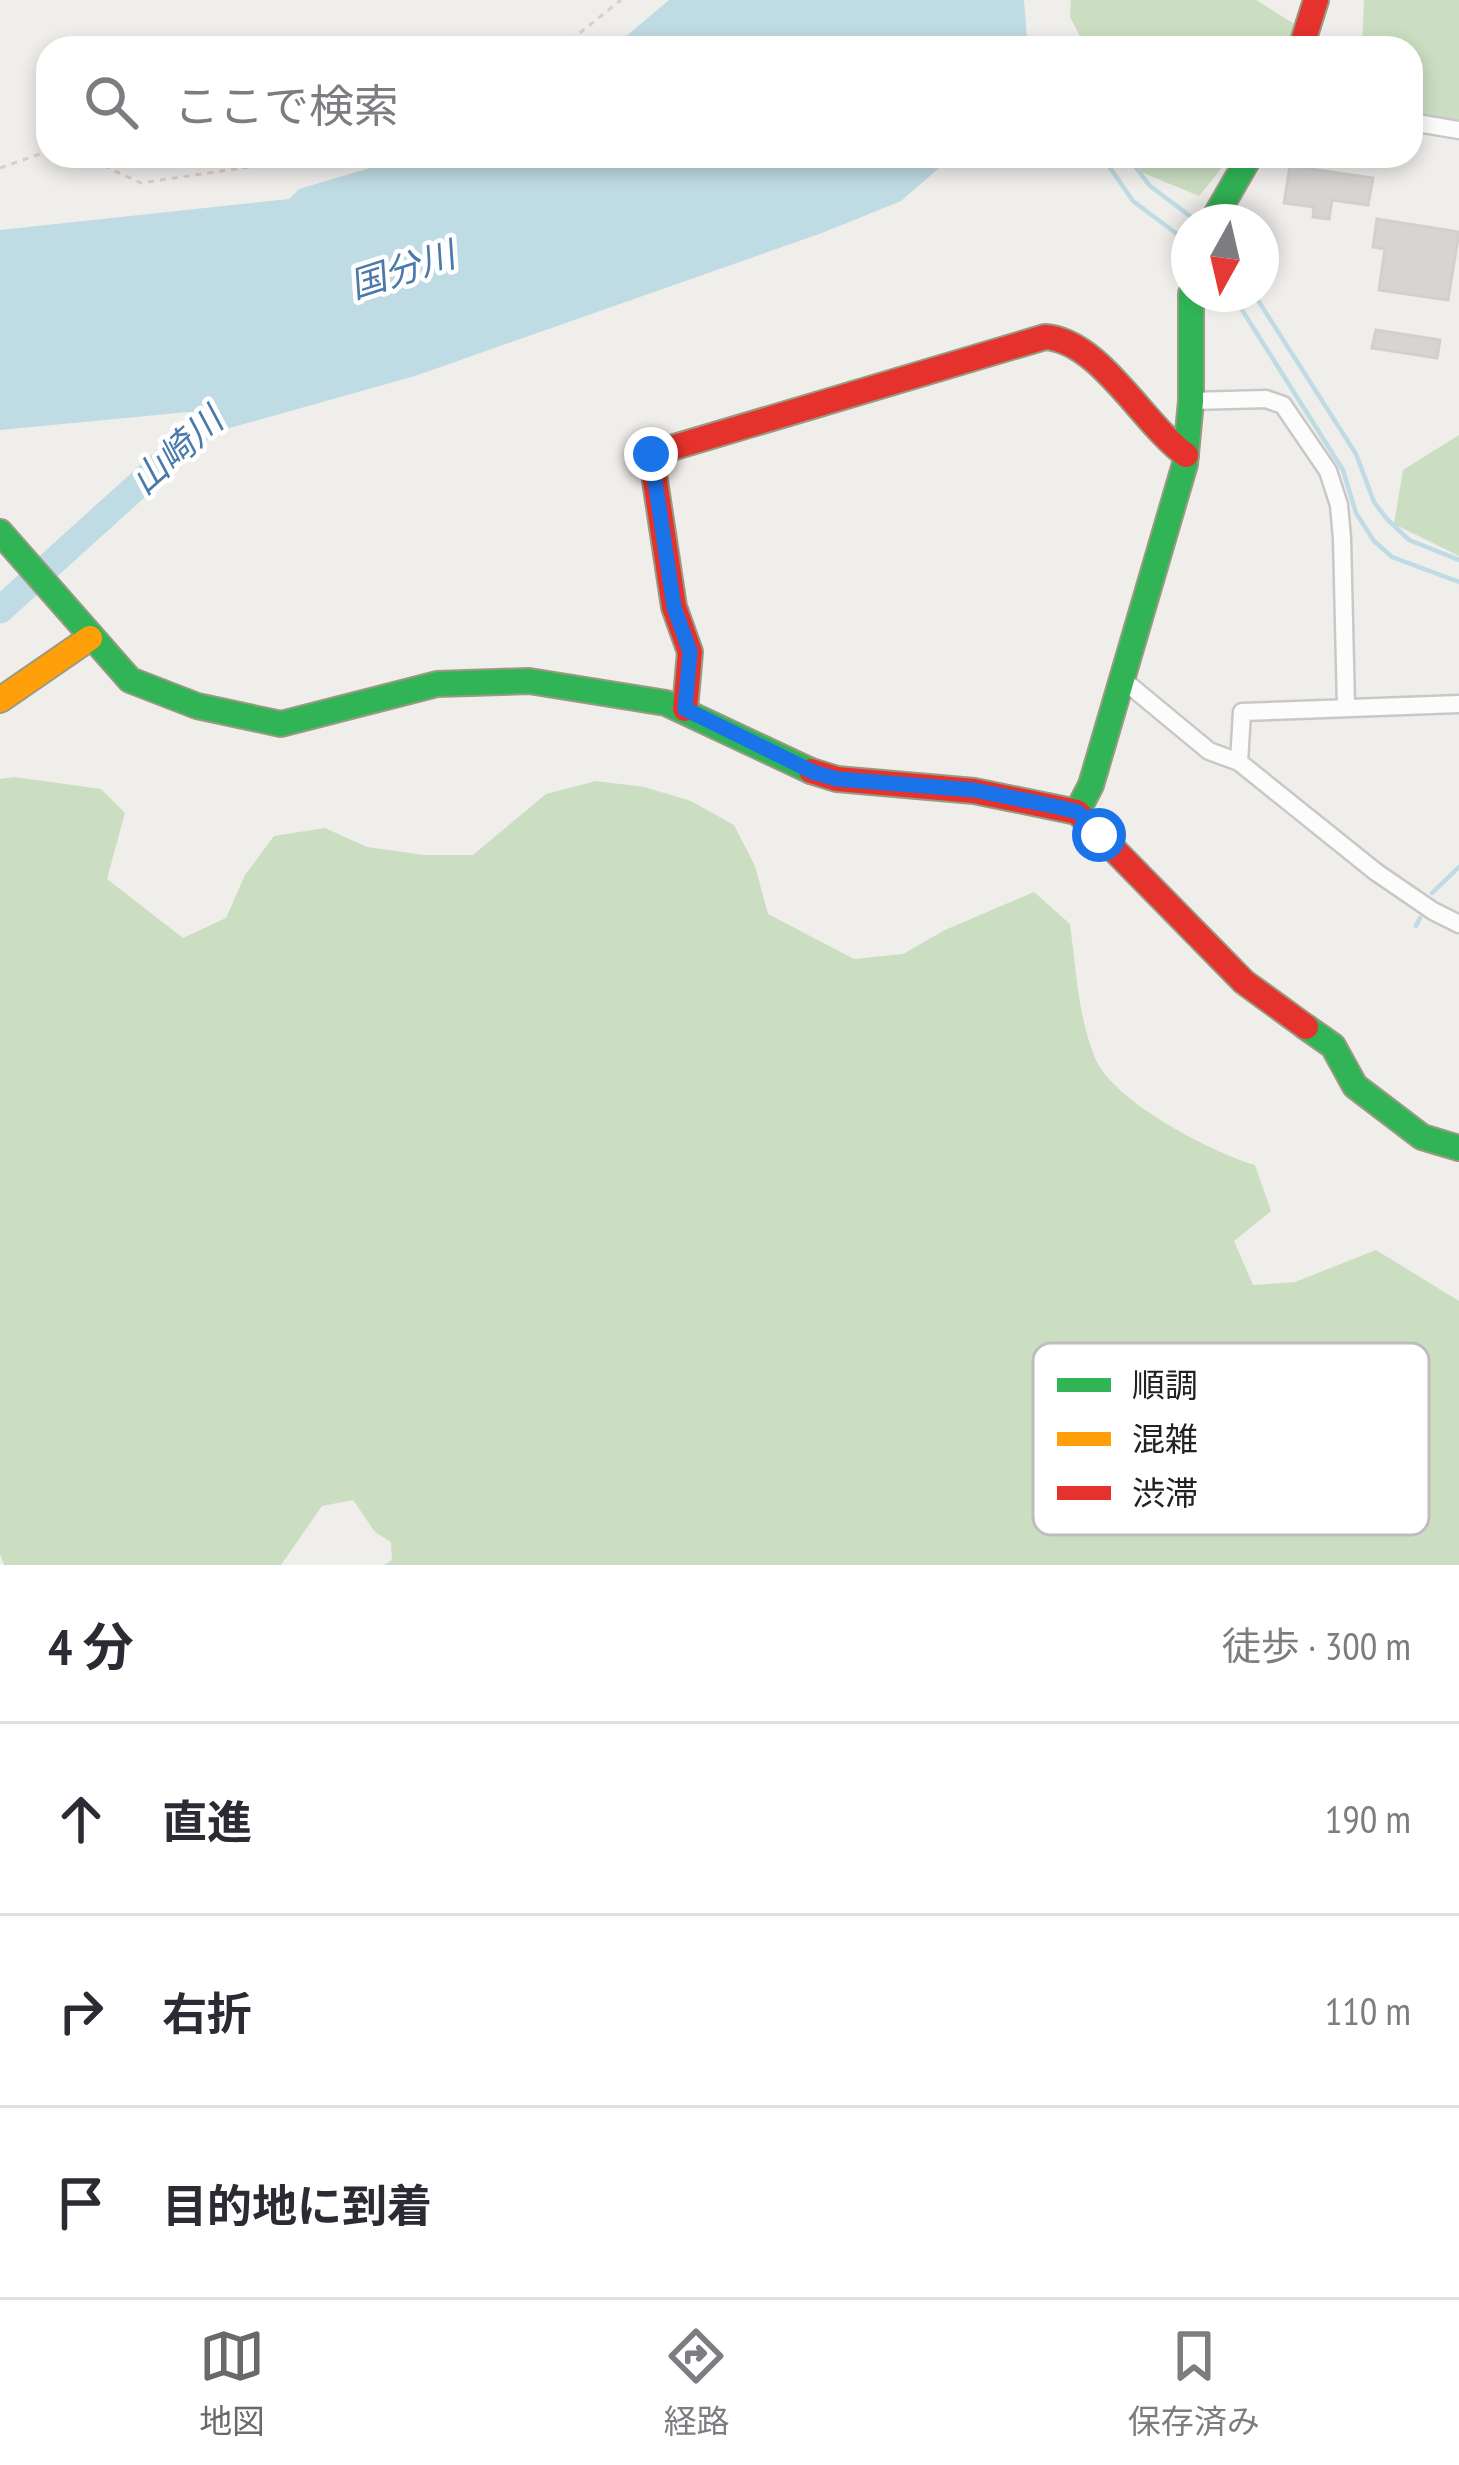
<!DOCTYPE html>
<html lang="ja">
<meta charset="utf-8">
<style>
:root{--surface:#fff;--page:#f2f2f3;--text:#2b2b33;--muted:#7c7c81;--line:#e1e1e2;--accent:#6a6968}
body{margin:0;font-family:"PT Sans Narrow","Noto Sans JP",sans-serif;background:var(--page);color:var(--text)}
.compass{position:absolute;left:1171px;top:204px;width:108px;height:108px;border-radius:50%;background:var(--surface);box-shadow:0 6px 18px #0003;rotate:188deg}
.stop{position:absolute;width:36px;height:36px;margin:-27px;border:9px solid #1a73e8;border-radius:50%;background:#fff}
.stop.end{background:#1a73e8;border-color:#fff;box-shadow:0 3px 12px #0008}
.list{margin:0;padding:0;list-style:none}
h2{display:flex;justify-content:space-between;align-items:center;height:156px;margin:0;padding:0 48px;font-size:51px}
h2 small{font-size:39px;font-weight:400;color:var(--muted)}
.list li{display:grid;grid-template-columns:78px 1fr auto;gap:36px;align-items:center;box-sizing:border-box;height:192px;padding:0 48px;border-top:3px solid var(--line)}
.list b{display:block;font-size:45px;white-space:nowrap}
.list em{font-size:39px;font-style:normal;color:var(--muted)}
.icon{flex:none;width:66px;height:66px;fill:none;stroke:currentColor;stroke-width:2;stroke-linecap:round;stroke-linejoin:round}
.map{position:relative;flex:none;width:1459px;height:1565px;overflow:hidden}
.search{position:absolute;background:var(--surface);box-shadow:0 6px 18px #0003;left:36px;right:36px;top:36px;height:132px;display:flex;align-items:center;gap:30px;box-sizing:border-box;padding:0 42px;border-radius:36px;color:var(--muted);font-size:45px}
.sheet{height:732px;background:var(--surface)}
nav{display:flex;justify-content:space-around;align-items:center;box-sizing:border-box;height:168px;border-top:3px solid var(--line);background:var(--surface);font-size:33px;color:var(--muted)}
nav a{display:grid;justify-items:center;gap:6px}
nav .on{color:var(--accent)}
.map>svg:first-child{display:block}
.forest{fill:#cbdec1}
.water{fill:#bfdbe3}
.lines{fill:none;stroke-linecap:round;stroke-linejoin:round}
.stream{stroke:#bfdbe3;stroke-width:4.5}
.river{stroke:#bfdbe3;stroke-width:27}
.building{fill:#d7d4d2;stroke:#d3d0cc;stroke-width:3}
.street-casing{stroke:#c9c8c7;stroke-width:21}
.fast-casing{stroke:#999a82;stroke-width:28}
.slow-casing{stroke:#999a82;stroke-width:28}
.jam-casing{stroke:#999a82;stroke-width:28}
.path{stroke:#dccecd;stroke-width:3;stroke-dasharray:6 6;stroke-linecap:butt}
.street{stroke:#fdfcfc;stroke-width:16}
.fast{stroke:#30b455;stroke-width:24}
.slow{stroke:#ff9f0a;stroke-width:24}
.jam{stroke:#e5322d;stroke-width:24}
.route{stroke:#1a73e8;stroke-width:15}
.labels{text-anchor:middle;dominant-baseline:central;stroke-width:9;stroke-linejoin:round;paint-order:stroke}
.water-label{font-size:36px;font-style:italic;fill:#4a7aab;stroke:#fff}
.key{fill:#fff;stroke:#bdbdbd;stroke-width:3}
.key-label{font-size:33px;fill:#222}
</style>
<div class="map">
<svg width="1459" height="1565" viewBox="0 0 1459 1565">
<rect width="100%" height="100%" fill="#f0eeeb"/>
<path class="forest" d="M1071 0H1256L1296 25 1287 48H1086L1070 17Z
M1364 0H1459V119L1411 114V48H1362Z
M1135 156H1231L1199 196 1141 172Z
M1459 435V556L1394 524 1403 470Z
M14 777 101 789 125 813 107 879 183 938 226 918 245 875 274 836 325 828 367 847 424 855H473L546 794 596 781 644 787 691 801 734 825 755 866 768 914 854 959 903 954 945 930 1034 892 1070 924C1076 968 1078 1018 1096 1060 1116 1103 1211 1152 1255 1165L1271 1211 1234 1241 1253 1285 1295 1282 1376 1250 1459 1301V1565H384L392 1560 391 1542 375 1532 353 1500 322 1506 281 1565H4L0 1554V779Z"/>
<path class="water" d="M669 0H1024L1027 37 1020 48H612Z
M410 156H953L901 201 822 233 415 376 219 431 191 421 188 412 0 430V230L289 199 299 189Z"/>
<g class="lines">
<path class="stream" d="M1102 156 1133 201 1189 243
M1127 156 1150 186 1198 222
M1232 294 1343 470 1356 513 1374 541 1392 557 1459 582
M1254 294 1356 454 1374 502 1387 519 1409 540 1459 560
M1432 893 1459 867
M1416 926 1420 918"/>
<path class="river" d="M0 610 230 402"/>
</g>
<path class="building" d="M1290 166 1373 178 1368 205 1332 200 1329 219 1313 217 1314 207 1284 203Z
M1377 219 1459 232 1448 300 1379 290 1385 249 1373 247Z
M1376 330 1440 340 1437 358 1372 348Z"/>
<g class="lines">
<g class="street-casing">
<path id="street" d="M1411 122 1459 130
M1191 401 1266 399 1283 405 1328 471 1339 505 1342 538 1346 707
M1122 679 1209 751 1239 762 1376 872 1433 911 1459 924
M1239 762 1242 712 1459 704"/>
</g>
<g class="fast-casing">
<path id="fast" d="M1212 222 1250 156
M0 532 130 680 197 706 281 724 437 684 529 681 666 703 811 771
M1077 812 1091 785 1185 464 1191 401V294
M1306 1027 1333 1046 1355 1086 1422 1137 1459 1148"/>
</g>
<g class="slow-casing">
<path id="slow" d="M0 700 90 638"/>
</g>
<g class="jam-casing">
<path id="jam" d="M1301 48 1316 0
M685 709 690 652 674 607 651 454 1045 337C1099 340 1143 424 1186 455
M811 771 837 779 974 791 1077 812 1244 982 1306 1027"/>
</g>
<path class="path" d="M561 48 621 0
M82 156 141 183 322 156
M0 168 48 151"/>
<use href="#street" class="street"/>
<use href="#fast" class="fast"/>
<use href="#slow" class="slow"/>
<use href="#jam" class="jam"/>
</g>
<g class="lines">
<path class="route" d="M651 454 674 607 690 652 685 709 813 772 837 779 974 790 1058 807 1078 812 1099 835"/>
</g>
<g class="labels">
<g class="water-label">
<text transform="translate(402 269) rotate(-18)">国分川</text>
<text transform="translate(176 450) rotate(-42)">山崎川</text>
</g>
</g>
<rect x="1033" y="1343" width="396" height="192" rx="18" class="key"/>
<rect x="1057" y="1378" width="54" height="14" fill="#30b455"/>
<rect x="1057" y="1432" width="54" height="14" fill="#ff9f0a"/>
<rect x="1057" y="1486" width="54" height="14" fill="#e5322d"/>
<g class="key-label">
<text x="1132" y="1397">順調</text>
<text x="1132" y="1451">混雑</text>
<text x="1132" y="1505">渋滞</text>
</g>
</svg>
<svg class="compass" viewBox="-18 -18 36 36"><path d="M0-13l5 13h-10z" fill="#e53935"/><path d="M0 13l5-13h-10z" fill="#7c7c81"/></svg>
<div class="stop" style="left:1099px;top:835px"></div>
<div class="stop end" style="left:651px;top:454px"></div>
<div class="search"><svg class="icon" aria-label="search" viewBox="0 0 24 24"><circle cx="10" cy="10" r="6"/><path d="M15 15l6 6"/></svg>ここで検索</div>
</div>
<section class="sheet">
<h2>4 分<small>徒歩 · 300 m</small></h2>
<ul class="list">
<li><svg class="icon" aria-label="ahead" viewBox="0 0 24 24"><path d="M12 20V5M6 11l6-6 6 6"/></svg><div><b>直進</b></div><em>190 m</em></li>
<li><svg class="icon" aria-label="right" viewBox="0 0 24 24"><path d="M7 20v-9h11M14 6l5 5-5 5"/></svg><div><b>右折</b></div><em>110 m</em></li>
<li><svg class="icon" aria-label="arrive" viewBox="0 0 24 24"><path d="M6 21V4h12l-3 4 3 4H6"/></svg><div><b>目的地に到着</b></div></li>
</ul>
</section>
<nav>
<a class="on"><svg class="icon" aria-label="map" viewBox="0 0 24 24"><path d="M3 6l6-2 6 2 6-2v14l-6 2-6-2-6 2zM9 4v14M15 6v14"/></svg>地図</a>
<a><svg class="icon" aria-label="directions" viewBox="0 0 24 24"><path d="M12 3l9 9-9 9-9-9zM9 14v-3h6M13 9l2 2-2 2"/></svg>経路</a>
<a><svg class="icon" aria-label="saved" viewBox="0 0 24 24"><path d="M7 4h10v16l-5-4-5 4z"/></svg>保存済み</a>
</nav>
